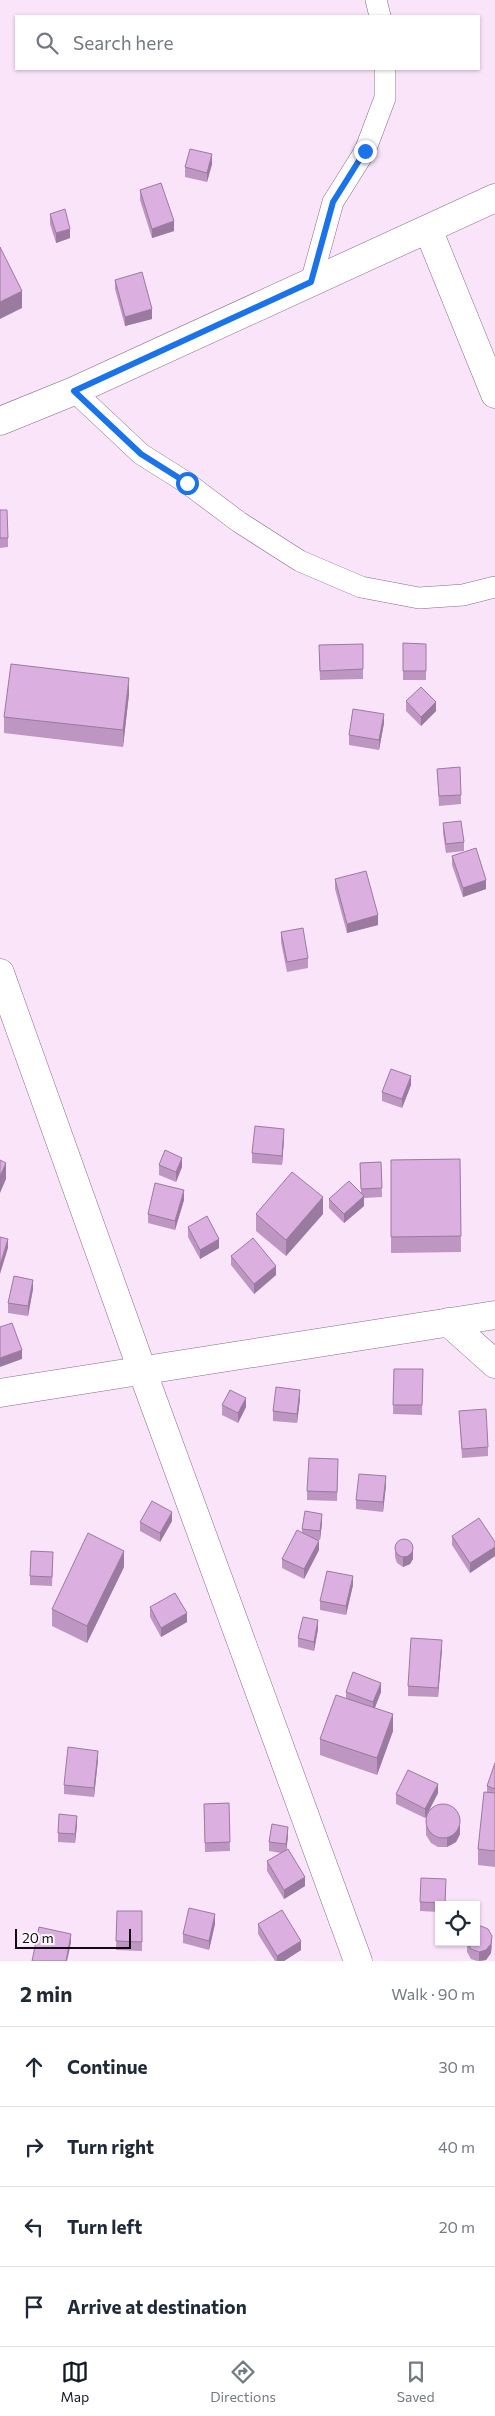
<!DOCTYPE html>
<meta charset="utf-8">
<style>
:root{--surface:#fff;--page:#f2f2f3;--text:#1f2937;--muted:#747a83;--line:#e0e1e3;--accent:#111827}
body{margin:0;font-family:Commissioner,sans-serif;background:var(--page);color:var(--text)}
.controls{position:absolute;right:15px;bottom:15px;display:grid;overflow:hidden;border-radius:0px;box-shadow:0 1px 4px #0004}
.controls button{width:45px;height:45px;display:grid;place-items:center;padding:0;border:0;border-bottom:1px solid var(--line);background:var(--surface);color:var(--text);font:25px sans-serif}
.scale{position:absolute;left:15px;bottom:12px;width:116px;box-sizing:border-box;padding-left:5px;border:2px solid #120b12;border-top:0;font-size:14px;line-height:18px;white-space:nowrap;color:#120b12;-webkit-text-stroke:4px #fcf8fc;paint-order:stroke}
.stop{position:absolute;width:15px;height:15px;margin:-11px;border:4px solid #1a73e8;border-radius:50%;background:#fff}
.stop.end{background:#1a73e8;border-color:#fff;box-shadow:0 1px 5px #0008}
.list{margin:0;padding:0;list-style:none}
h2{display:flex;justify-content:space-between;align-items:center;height:65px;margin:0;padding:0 20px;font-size:21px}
h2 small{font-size:16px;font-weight:400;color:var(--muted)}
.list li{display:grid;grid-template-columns:32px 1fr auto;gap:15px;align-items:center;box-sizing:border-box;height:80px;padding:0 20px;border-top:1px solid var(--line)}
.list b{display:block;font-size:19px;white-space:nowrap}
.list em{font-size:16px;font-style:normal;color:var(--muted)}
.icon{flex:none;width:28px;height:28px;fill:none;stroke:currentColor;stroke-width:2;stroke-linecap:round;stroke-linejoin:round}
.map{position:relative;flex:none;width:495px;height:1961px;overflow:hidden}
.search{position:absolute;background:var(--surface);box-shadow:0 1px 4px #0004;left:15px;right:15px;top:15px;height:55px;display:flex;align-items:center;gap:12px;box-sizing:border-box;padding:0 18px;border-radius:0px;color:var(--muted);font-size:19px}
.sheet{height:385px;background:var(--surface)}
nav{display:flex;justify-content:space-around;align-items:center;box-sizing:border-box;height:70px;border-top:1px solid var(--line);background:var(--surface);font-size:14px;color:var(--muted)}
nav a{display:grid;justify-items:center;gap:2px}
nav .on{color:var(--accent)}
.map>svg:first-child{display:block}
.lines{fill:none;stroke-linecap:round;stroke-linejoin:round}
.lane-casing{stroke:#836f83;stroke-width:22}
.street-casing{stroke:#836f83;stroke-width:29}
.lane{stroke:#fff;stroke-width:21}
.street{stroke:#fff;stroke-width:28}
.wall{fill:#bd96c2}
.shaded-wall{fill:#9a7a9e}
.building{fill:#dcafe1;stroke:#9a7a9e}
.route{stroke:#1a73e8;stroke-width:6}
</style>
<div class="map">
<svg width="495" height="1961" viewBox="0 0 495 1961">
<rect width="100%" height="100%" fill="#fae4fa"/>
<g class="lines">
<g class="lane-casing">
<path id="lane" d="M376 0 380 16
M311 282 333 202 365 151 385 98V69
M74 391 141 454 187 483 239 522 300 561 361 587 419 598 463 595 495 587"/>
</g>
<g class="street-casing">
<path id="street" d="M428 229 495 394
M0 421 74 391 495 198
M0 973 147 1384 358 1961
M448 1322 495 1364
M0 1393 495 1315"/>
</g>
<use href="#lane" class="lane"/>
<use href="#street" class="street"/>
</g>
<path class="wall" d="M212 164 207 182 185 177V167Z
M140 190 174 231 152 238 140 200Z
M50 214 70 238 56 243 50 224Z
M115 280 152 319 125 326 115 289Z
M0 510 8 538V547L0 548Z
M363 644V679L320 680 319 654Z
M426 644V680H403V671Z
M129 694 123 747 4 733V717Z
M406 701 436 711 421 726 406 711Z
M384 723 379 750 349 745V735Z
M437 769 461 795V804L439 806Z
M443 823 464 842V851L446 853 443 833Z
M452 856 486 889 463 897 452 865Z
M335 879 378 925 347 933 335 889Z
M281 932 308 958V968L287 972 281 942Z
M411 1085 402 1108 382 1101V1092Z
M284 1139 282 1165 252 1163V1153Z
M460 1159 461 1252 391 1253V1160Z
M381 1162 382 1197 364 1198V1206L344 1223 329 1208V1199L361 1193 360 1163Z
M159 1165 182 1167 176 1182 159 1175Z
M184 1200 175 1230 148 1223V1214Z
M256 1214H323L286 1256 256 1231Z
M188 1227 219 1248 200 1259 188 1237Z
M231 1256 276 1275 254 1294 231 1265Z
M33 1289 28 1316 8 1313V1303Z
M394 1369H423L422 1415 393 1414Z
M300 1399 297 1423 273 1421V1411Z
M222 1405 246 1407 238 1423 222 1415Z
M459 1411 488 1447V1456L462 1458Z
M338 1468 337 1501 307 1500V1491Z
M386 1485 383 1512 356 1509V1500Z
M172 1521 160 1542 140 1531V1522Z
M322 1523 320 1540H318L319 1550 304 1579 282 1568V1559L302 1532V1529Z
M452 1536 495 1542V1556L470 1573 452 1545Z
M395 1548 413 1559 410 1564 403 1567 397 1563 395 1557Z
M53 1561 52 1586 30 1585V1576Z
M124 1567 87 1643 52 1626V1609Z
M353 1585 346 1615 320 1610V1601Z
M150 1607 187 1622 161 1637 150 1617Z
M318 1629 314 1651 298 1647V1638Z
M442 1649 438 1697 408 1696V1686Z
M346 1692H381L375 1708 393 1731 377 1775 320 1755V1739L346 1698Z
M98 1760 94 1797 64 1794V1785Z
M495 1763V1867L478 1865V1849L487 1792V1786Z
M438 1793 427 1815 460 1816V1834L456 1842 447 1847H438L431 1843 426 1835V1817L425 1818 396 1804V1794Z
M229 1803 230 1851 205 1852 204 1804Z
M77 1825 75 1843 58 1842V1833Z
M288 1836 286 1850 305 1886 284 1899 267 1871V1861L281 1853 269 1851V1842Z
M446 1888 445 1905H439V1912L420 1911V1902Z
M117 1911H142V1951L116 1950Z
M215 1924 209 1950 183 1943V1934Z
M258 1924 301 1950 284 1961H275L258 1934Z
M467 1942 492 1945 491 1953 486 1960 477 1961 471 1959 467 1952Z"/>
<path class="shaded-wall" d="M212 154V164L207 182V173Z
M174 221V231L152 238V229Z
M70 229V238L56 243V233Z
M22 291V308L0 319V302Z
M152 309V319L125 326V317Z
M129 678V694L123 747V730Z
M436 702V711L421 726V717Z
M384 714V723L379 750V740Z
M486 880V889L463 897V888Z
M378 915V925L347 933V924Z
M411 1076V1085L402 1108V1099Z
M284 1129V1139L282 1165V1156Z
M182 1158V1167L176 1182V1172Z
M6 1163V1179L0 1193V1176Z
M184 1190V1200L175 1230V1221Z
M364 1196V1206L344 1223V1214Z
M323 1197V1214L286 1256V1240Z
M8 1239V1248L0 1274V1265Z
M219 1239V1248L200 1259V1250Z
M276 1266V1275L254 1294V1284Z
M33 1280V1289L28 1316V1306Z
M22 1350V1359L0 1367V1358Z
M300 1390V1399L297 1423V1414Z
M246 1398V1407L238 1423V1413Z
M386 1476V1485L383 1512V1502Z
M172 1512V1521L160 1542V1533Z
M322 1514V1523L320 1540V1531Z
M319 1541V1550L304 1579V1569Z
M495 1547V1556L470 1573V1563Z
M413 1549V1559L410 1564 403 1567V1557Z
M124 1551V1567L87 1643V1626Z
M353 1576V1585L346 1615V1606Z
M187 1613V1622L161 1637V1628Z
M318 1620V1629L314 1651V1642Z
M442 1640V1649L438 1697V1688Z
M381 1683V1692L373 1712V1702Z
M393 1714V1731L377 1775V1758Z
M98 1751V1760L94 1797V1788Z
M438 1784V1793L425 1818V1809Z
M77 1816V1825L75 1843V1834Z
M460 1825V1834L456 1842 447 1847V1838Z
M288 1827V1836L286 1854V1844Z
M305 1877V1886L284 1899V1890Z
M215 1914V1924L209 1950V1941Z
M71 1934V1943L67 1961H66Z
M492 1936 491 1953 486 1960 479 1961V1952Z
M301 1941V1950L284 1961H277V1956Z"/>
<path class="building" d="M190 149 212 154 207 173 185 167Z
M161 183 174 221 152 229 140 190Z
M65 209 70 229 56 233 50 214Z
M0 247 22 291 0 302Z
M142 272 152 309 125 317 115 280Z
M0 510H7L8 538H0Z
M403 643 426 644V671H403Z
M363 644V669L320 671 319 645Z
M11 664 129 678 123 730 4 717Z
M421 687 436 702 421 717 406 701Z
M353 709 384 714 379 740 349 735Z
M460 767 461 795 439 796 437 769Z
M461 821 464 842 446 844 443 823Z
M476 848 486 880 463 888 452 856Z
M366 871 378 915 347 924 335 879Z
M303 928 308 958 287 962 281 932Z
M391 1069 411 1076 402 1099 382 1092Z
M255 1126 284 1129 282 1156 252 1153Z
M165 1150 182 1158 176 1172 159 1165Z
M460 1159 461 1236 391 1237V1160Z
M0 1160 6 1163 0 1176Z
M381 1162 382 1188 361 1189 360 1163Z
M292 1172 323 1197 286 1240 256 1214Z
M349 1181 364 1196 344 1214 329 1199Z
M155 1183 184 1190 175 1221 148 1214Z
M207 1216 219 1239 200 1250 188 1227Z
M0 1237 8 1239 0 1265Z
M253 1238 276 1266 254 1284 231 1256Z
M14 1276 33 1280 28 1306 8 1303Z
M12 1323 22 1350 0 1358V1327Z
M394 1369H423L422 1405H393Z
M276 1387 300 1390 297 1414 273 1411Z
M230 1390 246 1398 238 1413 222 1405Z
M486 1409 488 1447 462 1449 459 1411Z
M309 1458 338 1459 337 1492 307 1491Z
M359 1474 386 1476 383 1502 356 1500Z
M152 1501 172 1512 160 1533 140 1522Z
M305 1511 322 1514 320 1531 302 1529Z
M479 1518 495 1542V1547L470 1563 452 1536Z
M297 1530 319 1541 304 1569 282 1559Z
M88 1533 124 1551 87 1626 52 1609Z
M395 1548a9 9 0 1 1 18 0a9 9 0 1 1-18 0Z
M31 1551 53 1552 52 1577 30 1576Z
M327 1571 353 1576 346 1606 320 1601Z
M175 1593 187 1613 161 1628 150 1607Z
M303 1617 318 1620 314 1642 298 1638Z
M411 1638 442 1640 438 1688 408 1686Z
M353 1672 381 1683 373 1702 346 1692Z
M336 1695 393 1714 377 1758 320 1739Z
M68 1747 98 1751 94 1788 64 1785Z
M495 1763V1789L487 1786Z
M408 1770 438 1784 425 1809 396 1794Z
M484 1792 495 1793V1851L478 1849Z
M229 1803 230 1842 205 1843 204 1804Z
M426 1821a17 17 0 1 1 34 0a17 17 0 1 1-34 0Z
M59 1814 77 1816 75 1834 58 1833Z
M272 1824 288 1827 286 1844 269 1842Z
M288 1849 305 1877 284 1890 267 1861Z
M421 1878 446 1879 445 1903 420 1902Z
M189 1908 215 1914 209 1941 183 1934Z
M282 1910 301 1941 277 1956 258 1924Z
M117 1911H142V1942L116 1941Z
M481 1926 488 1929 492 1936 491 1944 486 1950 479 1952 471 1949 467 1942H476V1927Z
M39 1927 71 1934 66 1961H32Z"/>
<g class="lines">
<path class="route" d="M187 483 141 454 74 391 311 282 333 202 365 151"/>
</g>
</svg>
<div class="controls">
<button><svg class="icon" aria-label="locate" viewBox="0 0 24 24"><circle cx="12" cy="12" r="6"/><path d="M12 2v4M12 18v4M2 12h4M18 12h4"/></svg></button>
</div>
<div class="scale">20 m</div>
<div class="stop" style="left:187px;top:483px"></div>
<div class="stop end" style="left:365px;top:151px"></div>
<div class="search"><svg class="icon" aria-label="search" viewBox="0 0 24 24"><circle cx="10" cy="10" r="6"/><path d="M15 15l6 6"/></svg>Search here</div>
</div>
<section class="sheet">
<h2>2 min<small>Walk · 90 m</small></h2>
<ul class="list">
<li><svg class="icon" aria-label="ahead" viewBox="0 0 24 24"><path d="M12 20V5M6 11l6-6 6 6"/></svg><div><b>Continue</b></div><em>30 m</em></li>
<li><svg class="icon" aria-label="right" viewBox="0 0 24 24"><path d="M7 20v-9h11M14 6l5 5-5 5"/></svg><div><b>Turn right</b></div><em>40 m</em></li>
<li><svg class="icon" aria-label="left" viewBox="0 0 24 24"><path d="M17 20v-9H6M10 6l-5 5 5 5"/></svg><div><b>Turn left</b></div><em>20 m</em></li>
<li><svg class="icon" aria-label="arrive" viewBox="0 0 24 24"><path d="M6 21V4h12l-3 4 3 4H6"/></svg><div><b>Arrive at destination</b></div></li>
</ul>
</section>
<nav>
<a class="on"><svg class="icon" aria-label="map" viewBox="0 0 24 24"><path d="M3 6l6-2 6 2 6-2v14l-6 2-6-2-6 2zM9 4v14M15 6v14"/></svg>Map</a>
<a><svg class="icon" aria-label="directions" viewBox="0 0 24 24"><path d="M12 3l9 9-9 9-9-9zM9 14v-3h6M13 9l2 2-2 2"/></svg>Directions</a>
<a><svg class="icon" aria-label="saved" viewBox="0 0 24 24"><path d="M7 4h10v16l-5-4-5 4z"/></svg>Saved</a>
</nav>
